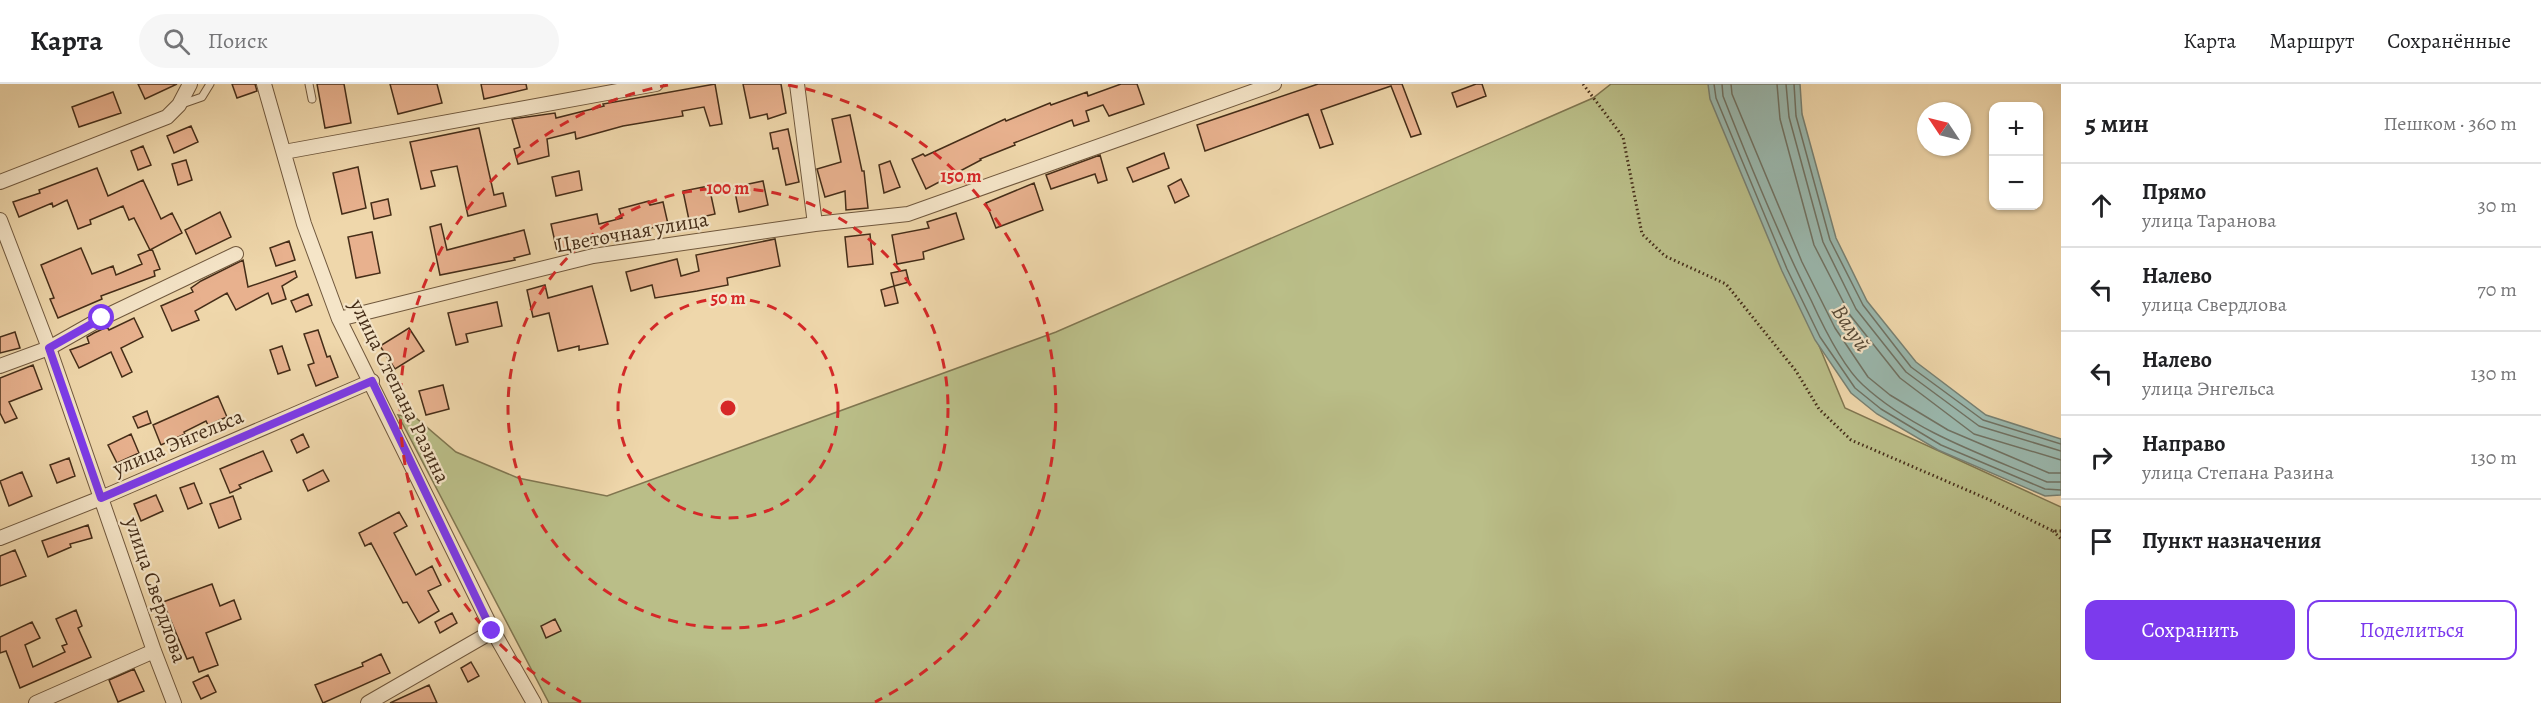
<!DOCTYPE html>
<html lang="ru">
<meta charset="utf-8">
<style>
:root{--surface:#fff;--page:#f6f6f6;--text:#202124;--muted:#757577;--line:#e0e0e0;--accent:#7c3aed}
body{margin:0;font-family:Alegreya,serif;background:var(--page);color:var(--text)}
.controls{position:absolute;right:18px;top:18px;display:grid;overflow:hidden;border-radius:12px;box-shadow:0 2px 4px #0004}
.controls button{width:54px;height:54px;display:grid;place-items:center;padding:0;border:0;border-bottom:2px solid var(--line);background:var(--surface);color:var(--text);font:30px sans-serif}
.compass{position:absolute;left:1917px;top:18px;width:54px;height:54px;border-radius:50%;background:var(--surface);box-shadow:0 2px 4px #0004;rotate:305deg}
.stop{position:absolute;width:18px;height:18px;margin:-14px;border:4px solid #7c3aed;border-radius:50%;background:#fff}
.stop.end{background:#7c3aed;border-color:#fff;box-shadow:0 2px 6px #0008}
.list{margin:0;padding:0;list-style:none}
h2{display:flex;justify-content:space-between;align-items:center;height:78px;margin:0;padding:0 24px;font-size:26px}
h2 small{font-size:20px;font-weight:400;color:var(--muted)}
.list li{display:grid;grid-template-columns:39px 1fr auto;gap:18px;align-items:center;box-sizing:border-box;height:84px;padding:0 24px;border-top:2px solid var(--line)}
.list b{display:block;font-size:22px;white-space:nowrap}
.list p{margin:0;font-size:20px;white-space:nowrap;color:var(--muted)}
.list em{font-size:20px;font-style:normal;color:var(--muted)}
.actions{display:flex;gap:12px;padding:18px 24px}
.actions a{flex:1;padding:14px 0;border:2px solid var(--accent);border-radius:12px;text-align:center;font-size:21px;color:var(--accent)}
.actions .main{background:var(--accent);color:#fff}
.icon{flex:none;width:33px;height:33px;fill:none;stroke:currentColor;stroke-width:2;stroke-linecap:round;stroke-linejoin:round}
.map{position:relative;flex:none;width:2061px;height:619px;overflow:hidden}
header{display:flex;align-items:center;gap:36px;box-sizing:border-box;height:84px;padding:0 30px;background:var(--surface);border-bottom:2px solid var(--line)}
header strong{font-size:28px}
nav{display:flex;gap:33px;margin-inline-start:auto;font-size:21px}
.search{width:420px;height:54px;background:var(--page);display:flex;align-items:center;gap:15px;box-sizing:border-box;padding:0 21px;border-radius:33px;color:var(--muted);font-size:22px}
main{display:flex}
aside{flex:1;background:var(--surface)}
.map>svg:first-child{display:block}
.green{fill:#babe88;stroke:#807650;stroke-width:1.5}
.water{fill:#9ab8ae;stroke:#788072;stroke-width:1.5}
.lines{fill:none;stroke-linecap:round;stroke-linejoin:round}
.shore{stroke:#707263;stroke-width:1.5}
.building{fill:#e8b18e;stroke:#452d18;stroke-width:1.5}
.lane-casing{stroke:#70583d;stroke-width:9}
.street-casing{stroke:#70583d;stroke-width:16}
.path{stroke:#452d18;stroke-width:3;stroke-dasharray:1.5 3;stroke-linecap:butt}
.lane{stroke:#f5e5c8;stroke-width:7}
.street{stroke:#f5e5c8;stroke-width:14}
.route{stroke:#7c3aed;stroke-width:8}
.ring{fill:none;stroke:#d62828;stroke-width:3;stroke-dasharray:10 8}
.labels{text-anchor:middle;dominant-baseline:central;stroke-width:4.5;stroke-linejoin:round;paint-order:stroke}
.street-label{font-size:21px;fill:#452d18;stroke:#f5e5c8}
.water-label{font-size:22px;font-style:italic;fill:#564936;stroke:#f5e5c8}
.centre{fill:#d62828;stroke:#f5e5c8;stroke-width:3}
.ring-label{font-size:18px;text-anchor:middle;font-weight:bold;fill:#d62828;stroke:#f5e5c8;stroke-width:4.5;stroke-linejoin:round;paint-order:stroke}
</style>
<header>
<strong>Карта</strong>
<div class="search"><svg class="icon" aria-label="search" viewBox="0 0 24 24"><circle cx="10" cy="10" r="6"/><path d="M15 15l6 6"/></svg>Поиск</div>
<nav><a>Карта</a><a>Маршрут</a><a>Сохранённые</a></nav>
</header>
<main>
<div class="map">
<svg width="2061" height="619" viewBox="0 0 2061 619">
<rect width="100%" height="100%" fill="#efd7ab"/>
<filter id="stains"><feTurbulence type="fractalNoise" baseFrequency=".00333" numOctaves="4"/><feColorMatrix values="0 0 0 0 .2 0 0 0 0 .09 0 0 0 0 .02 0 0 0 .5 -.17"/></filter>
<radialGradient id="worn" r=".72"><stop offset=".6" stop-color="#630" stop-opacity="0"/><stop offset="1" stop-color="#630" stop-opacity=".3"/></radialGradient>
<path class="green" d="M1611 0H1710L1845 324 2061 423V619H549L398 331 416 334 456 368 518 394 607 412 1056 248 1593 14Z"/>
<path class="water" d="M1708 0H1800L1802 30 1836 154 1867 217 1916 278 1986 331 2061 355V411L2045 412 1938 366 1877 330 1851 309 1815 256 1782 187 1710 15Z"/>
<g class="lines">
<path class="shore" d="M1714 0 1716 14 1787 185 1820 253 1855 304 1881 325 1941 361 2045 405 2061 406
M1722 0 1723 12C1750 81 1778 150 1811 216 1822 240 1844 284 1863 301 1914 348 1984 371 2047 398H2061
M1731 0 1732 10 1802 178 1835 244 1868 293 1890 311 1948 346 2049 389H2061
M1777 0 1780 35 1814 161 1850 231 1900 294 1974 350 2061 376
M1786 0 1789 33 1823 158 1856 225 1906 288 1979 342 2061 367
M1794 0 1796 32 1830 156 1863 221 1911 283 1983 336 2061 360"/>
</g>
<path class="building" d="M138 0H177L145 15Z
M232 0H255L257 7 237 14Z
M317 0H344L351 39 325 44Z
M390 0H437L442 19 398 30Z
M481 0H526L527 5 484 15Z
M715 0 722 40 710 42 704 23 682 27 683 32 623 42 576 55 575 48 547 55 549 72 518 80 514 65 520 63 512 35 555 29 556 34 604 22 603 20Z
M743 0H781L786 29 768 35 767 30 750 34Z
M1121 0H1137L1144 20 1109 32 1103 21 1086 27 1089 37 1074 42 1072 36 1014 59 1015 61 980 75 981 76 926 105 912 75 923 70 925 72 1005 35 1006 37 1050 19 1051 21 1087 8 1088 12Z
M1318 0H1402L1421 50 1411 53 1391 2 1321 26 1333 60 1320 64 1308 30 1205 67 1197 41Z
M1476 0H1482L1486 12 1457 23 1452 9Z
M113 8 121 29 79 43 72 23Z
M850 31 862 87H864L868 124 846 126 845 107 825 113 817 85 841 78 832 35Z
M191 42 198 58 174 69 167 52Z
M479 44 494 111 503 109 506 122 468 132 457 82 431 87 435 102 421 105 410 58Z
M788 45 799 98 786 101 778 64 773 65 770 49Z
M143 62 151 81 138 86 131 67Z
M1164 69 1169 84 1133 98 1127 84Z
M1100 71 1107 96 1098 99 1095 90 1051 105 1046 91Z
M186 76 192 96 178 101 172 80Z
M890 77 900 103 884 109 879 81Z
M358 83 366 124 342 130 333 89Z
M97 84 108 112 143 96 161 135 172 129 182 149 150 166 134 134 129 136 123 122 90 136 91 140 78 145 67 116 53 123 52 119 19 133 13 118 40 109 39 106Z
M579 87 582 106 556 112 552 93Z
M1181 95 1189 112 1175 119 1168 102Z
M763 97 768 121 739 128 734 103Z
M1034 99 1043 126 996 144 986 119Z
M709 102 715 130 689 136 683 107Z
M388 115 391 131 374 135 371 119Z
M649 117 650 121 663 118 668 140 557 167 551 140 597 130 599 140 622 134 619 125Z
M220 128 231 153 196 170 185 146Z
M956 129 964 155 923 168 924 175 897 180 892 151 929 144 927 138Z
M441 140 447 166 524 146 530 170 514 174 515 176 440 191 430 143Z
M372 148 380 189 356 194 348 153Z
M870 150 873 180 848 183 845 153Z
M775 155 780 182 727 194 728 201 697 207 655 214 652 201 631 207 626 188 677 175 681 192 699 187 696 171Z
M289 157 295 176 276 182 270 164Z
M81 164 92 190 113 182 116 191 142 180 138 171 152 165 160 185 154 187 155 192 101 212 102 215 58 234 50 215 54 214 41 181Z
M243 176 248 203 295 187 297 193 282 202 286 215 272 220 268 209 236 226 227 209 195 227 199 236 172 247 161 222 193 208 191 204 201 197Z
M906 186 909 198 894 202 891 189Z
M545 201 548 214 592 202 608 260 579 266V262L558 267 549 229 533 233 527 206Z
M894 202 898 219 885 222 881 206Z
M308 210 312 221 296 228 291 217Z
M497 218 502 242 466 250 468 258 456 261 448 229Z
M134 234 143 253 121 264 132 288 122 293 111 268 79 284 70 266 89 259 87 253 94 249 107 243 109 246Z
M409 244 424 267 395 285 380 262Z
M318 246 327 273 330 272 338 293 316 302 308 281 314 279 304 250Z
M15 248 20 264 0 269V253Z
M282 262 290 286 278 290 270 266Z
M33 281 42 305 9 318 17 334 5 339 0 329V294Z
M443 301 449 325 426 331 419 307Z
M218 312 227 333 208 341 206 337 184 348 185 350 161 361 153 341Z
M147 327 151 339 138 344 133 333Z
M131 350 139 369 117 379 108 361Z
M303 350 309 363 297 369 291 356Z
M263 367 272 387 239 401 241 404 230 409 220 385Z
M69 374 75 392 57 399 50 381Z
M323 386 329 397 308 407 303 396Z
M22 388 32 412 9 422 0 397Z
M194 399 202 419 188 425 180 404Z
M156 411 163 427 141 437 134 420Z
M233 412 241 435 219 444 210 420Z
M399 428 407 442 394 449 416 491 432 482 441 501 428 507 439 527 419 539 407 518 403 519 371 459 365 462 359 449Z
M88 441 92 454 70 460 71 463 48 473 42 457Z
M15 466 26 492 0 502V472Z
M212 500 220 522 234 516 241 535 206 549 218 581 199 588 193 573 187 575 163 518Z
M76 526 82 542 78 544 91 573 20 604 6 567 0 569V553L32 538 40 554 25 561 33 583 65 568 62 562 67 560 56 535Z
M452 529 457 539 440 549 435 538Z
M555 535 561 547 546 554 541 542Z
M381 570 390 589 323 619 315 601 363 582 362 579Z
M471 578 479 592 468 598 461 584Z
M134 585 144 607 118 618 109 596Z
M208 591 216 608 201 615 193 598Z
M429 601 437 619H390Z"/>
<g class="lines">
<g class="lane-casing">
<path id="lane" d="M309 0 312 15
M182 20 202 13 210 0"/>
</g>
<g class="street-casing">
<path id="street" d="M264 0 304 140 339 235 493 547 534 619
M797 0 815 140
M284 68 656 0
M0 98 167 33 179 21 190 0
M0 136 49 264 154 567 174 619
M339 235 593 172 815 140 908 130 1274 0
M0 282 49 264 102 234 236 170
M0 454 101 414 372 297
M36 619 154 567
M368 619 493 547"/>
</g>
<path class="path" d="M1583 0 1623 53 1642 150 1665 172 1726 200 1796 287 1819 325 1851 356 1990 416 2053 447H2061
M2053 447 2061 455"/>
<use href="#lane" class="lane"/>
<use href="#street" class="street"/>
</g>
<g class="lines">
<path class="route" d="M102 234 49 264 101 414 372 297 492 547"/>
</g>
<g class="ring">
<circle cx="728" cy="324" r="110"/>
<circle cx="728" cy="324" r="220"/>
<path d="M581 618A329 329 0 0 1 668 1M788 1A329 329 0 0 1 875 618"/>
</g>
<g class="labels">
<g class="street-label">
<text transform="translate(632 148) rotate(-10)">Цветочная улица</text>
<text transform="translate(400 307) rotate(64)">улица Степана Разина</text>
<text transform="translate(178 358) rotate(-23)">улица Энгельса</text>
<text transform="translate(156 506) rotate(71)">улица Свердлова</text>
</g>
<g class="water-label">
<text transform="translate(1851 244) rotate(56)">Валуй</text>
</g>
</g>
<circle cx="728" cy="324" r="9" class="centre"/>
<g class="ring-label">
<text x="961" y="98">150 m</text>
<text x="728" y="110">100 m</text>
<text x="728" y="220">50 m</text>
</g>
<rect width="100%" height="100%" filter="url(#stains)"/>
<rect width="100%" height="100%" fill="url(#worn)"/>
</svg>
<div class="controls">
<button>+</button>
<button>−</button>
</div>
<svg class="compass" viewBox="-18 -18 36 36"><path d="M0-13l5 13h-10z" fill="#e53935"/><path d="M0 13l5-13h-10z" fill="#757577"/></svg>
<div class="stop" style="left:102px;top:234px"></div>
<div class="stop end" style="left:492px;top:547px"></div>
</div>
<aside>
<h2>5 мин<small>Пешком · 360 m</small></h2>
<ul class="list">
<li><svg class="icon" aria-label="ahead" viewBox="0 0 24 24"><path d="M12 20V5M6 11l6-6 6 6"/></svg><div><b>Прямо</b><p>улица Таранова</p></div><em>30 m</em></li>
<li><svg class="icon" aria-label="left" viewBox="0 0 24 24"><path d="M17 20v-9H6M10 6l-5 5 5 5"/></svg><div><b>Налево</b><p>улица Свердлова</p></div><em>70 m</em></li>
<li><svg class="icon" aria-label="left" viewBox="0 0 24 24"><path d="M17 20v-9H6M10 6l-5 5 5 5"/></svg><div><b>Налево</b><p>улица Энгельса</p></div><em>130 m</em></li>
<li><svg class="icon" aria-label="right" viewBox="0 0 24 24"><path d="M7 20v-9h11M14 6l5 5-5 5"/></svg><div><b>Направо</b><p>улица Степана Разина</p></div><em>130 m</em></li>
<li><svg class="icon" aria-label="arrive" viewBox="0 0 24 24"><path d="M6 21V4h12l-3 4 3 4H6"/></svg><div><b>Пункт назначения</b></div></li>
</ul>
<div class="actions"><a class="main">Сохранить</a><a>Поделиться</a></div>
</aside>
</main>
